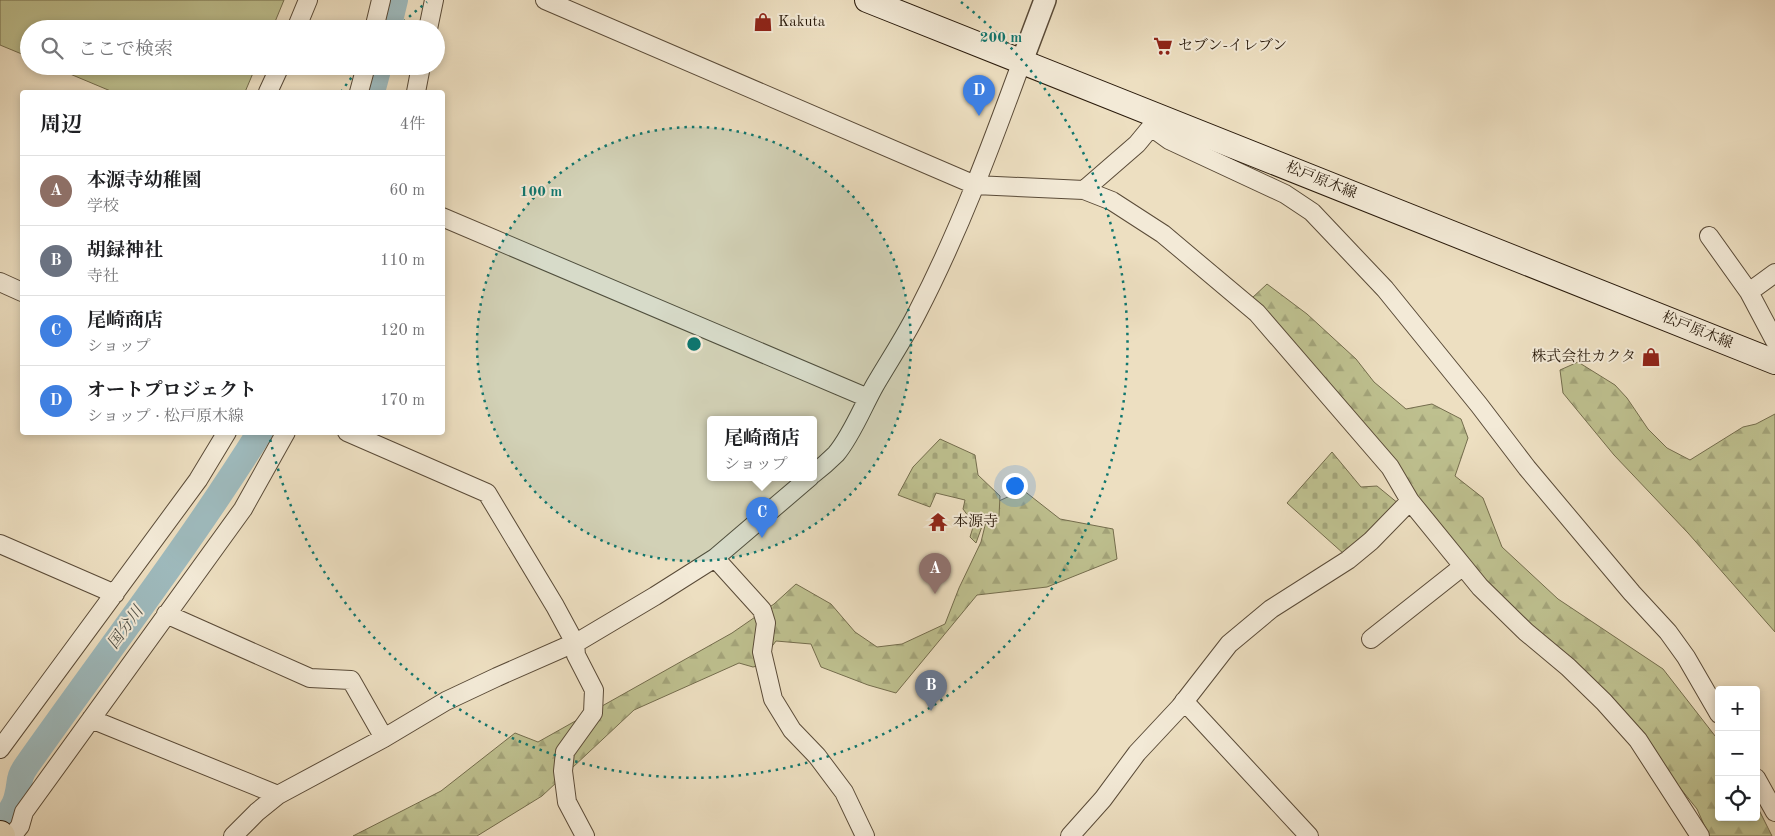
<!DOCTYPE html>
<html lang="ja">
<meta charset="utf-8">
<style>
:root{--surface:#fff;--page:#f2f2f2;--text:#202124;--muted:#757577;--line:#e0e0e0;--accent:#8f2418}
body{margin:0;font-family:"Old Standard TT","Noto Serif JP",serif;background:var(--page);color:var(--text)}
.controls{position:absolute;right:15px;bottom:15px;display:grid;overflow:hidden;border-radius:5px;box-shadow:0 2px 8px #0003}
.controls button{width:45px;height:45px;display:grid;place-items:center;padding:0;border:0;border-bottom:1px solid var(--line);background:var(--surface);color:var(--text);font:25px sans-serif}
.you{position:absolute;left:1014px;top:485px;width:18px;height:18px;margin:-12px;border:4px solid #fff;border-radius:50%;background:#1a73e8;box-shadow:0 0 0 8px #1a73e833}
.badge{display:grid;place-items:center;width:32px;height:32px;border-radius:50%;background:var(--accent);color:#fff;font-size:16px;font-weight:700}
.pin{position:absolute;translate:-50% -41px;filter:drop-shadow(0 1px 2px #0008)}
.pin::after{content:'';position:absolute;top:26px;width:18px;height:15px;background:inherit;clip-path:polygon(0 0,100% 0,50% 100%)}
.popup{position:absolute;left:707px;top:416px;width:110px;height:65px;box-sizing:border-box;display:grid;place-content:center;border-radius:5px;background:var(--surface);filter:drop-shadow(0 1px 4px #0005);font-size:16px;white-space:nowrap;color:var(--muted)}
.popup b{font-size:19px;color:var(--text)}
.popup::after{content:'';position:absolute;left:50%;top:100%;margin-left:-10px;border:10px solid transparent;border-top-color:var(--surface)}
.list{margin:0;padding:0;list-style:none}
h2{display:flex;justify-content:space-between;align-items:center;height:65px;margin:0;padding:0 20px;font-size:21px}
h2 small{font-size:16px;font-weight:400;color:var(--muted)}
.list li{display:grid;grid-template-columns:32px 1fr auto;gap:15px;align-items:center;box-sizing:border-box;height:70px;padding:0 20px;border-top:1px solid var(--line)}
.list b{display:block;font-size:19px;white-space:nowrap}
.list p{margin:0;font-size:16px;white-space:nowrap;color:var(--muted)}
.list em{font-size:16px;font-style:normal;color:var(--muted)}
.icon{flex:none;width:28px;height:28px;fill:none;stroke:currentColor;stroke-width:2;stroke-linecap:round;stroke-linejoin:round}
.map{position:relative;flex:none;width:1775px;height:836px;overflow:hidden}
.search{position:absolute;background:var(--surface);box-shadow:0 2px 8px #0003;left:20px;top:20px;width:425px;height:55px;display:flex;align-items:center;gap:12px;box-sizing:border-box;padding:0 18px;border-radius:28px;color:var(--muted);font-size:19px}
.panel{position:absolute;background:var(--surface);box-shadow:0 2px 8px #0003;left:20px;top:90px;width:425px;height:345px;border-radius:5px}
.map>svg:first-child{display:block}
.grass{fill:#bec08f;stroke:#746d4d}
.forest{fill:url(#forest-firs);stroke:#746d4d}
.cemetery{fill:url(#cemetery-stones);stroke:#746d4d}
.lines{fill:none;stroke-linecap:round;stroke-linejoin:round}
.river{stroke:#9ebabd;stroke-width:26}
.minor-casing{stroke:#5a4b38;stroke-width:20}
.tertiary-casing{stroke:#5a4b38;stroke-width:24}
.secondary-casing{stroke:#291a0b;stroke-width:26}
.trunk-casing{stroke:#291a0b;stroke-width:30}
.minor{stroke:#f3ead7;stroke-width:18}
.tertiary{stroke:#f3ead7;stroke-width:21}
.secondary{stroke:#f3ead7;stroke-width:24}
.trunk{stroke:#eddfc1;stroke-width:28}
.ring{fill:none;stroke:#0f766e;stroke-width:2.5;stroke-dasharray:2.5 5}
.labels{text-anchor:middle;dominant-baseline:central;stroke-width:4;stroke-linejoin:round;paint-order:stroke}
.poi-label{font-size:15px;fill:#291a0b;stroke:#f3ead7;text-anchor:start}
.street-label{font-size:15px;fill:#291a0b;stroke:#f3ead7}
.water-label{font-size:16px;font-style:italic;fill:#525249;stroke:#f3ead7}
.centre{fill:#0f766e;stroke:#f3ead7;stroke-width:2.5}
.ring-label{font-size:15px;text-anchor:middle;font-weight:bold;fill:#0f766e;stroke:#f3ead7;stroke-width:4;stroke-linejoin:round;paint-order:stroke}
</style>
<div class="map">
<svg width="1775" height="836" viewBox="0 0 1775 836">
<defs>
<pattern id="forest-firs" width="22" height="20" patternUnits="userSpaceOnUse" patternTransform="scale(1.25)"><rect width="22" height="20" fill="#bec08f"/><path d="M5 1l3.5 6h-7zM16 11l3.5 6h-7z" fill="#a3a47a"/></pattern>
<pattern id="cemetery-stones" width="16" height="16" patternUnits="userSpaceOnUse" patternTransform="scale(1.25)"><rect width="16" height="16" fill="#bec08f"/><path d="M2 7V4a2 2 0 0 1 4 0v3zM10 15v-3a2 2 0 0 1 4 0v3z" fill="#a3a47a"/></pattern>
</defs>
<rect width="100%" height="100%" fill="#eddfc1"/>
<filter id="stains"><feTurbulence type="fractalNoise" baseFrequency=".004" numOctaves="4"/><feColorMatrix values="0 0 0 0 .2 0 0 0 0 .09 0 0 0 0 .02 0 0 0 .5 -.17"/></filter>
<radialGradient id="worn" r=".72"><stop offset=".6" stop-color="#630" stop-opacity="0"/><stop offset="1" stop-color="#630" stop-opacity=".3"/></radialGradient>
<path class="grass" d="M0 0H284L272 29H29V57L0 45Z
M51 66H256L245 92H113Z"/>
<path class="forest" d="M1267 284 1307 314 1356 359 1374 382 1406 409 1432 404 1461 419 1468 438 1455 476 1483 498 1502 547 1558 599 1663 669 1719 741V817H1756V804L1772 836H1709L1697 809 1605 695 1481 578 1252 298Z
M1578 362 1615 385 1627 398 1648 429 1667 448 1690 460 1743 427 1756 424 1775 414V632L1688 533 1614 455 1563 393 1560 370Z
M1023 490 1060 519 1113 529 1117 559 1047 587 977 595 896 693 868 685 821 667 811 644 776 641 767 653 761 665 753 667 739 663 634 710 542 796 477 836H353L441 791 515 733 538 742 732 633 774 604 796 584 831 604 855 632 877 647 902 644 945 624 959 588 981 542 990 505Z"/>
<path class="cemetery" d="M940 439 975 455 978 475 1000 496 999 516 985 518 976 543 970 537 974 524 963 509 965 500 936 493 930 507 898 495 913 467Z
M1332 452 1361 487 1377 486 1399 504 1344 554 1287 503Z"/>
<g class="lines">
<path class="river" d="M388 29 395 0
M372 92 379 66
M0 826C6 817 15 807 17 796 21 782 17 779 27 765 105 654 188 547 260 432"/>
<g class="minor-casing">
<path id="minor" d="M545 0 975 185 1084 190 1112 201 1163 234 1257 313 1390 467 1410 501 1480 587 1526 632 1568 667 1604 702 1638 740 1700 836
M296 29 308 0
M374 29 381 0
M428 29 434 0
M268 92 280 66
M359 92 366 66
M416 92 421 66
M1156 115 1151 127 1169 140 1285 194 1312 212 1385 289 1479 405 1527 468 1632 593 1668 632 1686 657 1719 714
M1084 190 1137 144 1151 127
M442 217 868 398
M1709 236 1749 292 1775 341
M0 282 22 292
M1749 292 1775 273
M347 432 487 493 555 606 575 643 576 655 594 690 593 713 565 752 563 771 567 802 585 836
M813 474C821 468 829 461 836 454 852 435 863 406 875 385 889 361 905 337 917 313 959 232 991 146 1022 61
M0 544 115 594
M715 558 762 610 766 623 762 652 773 699 792 730 817 756 844 792 865 836
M166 614 310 678 351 680 384 738
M1371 639 1462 567
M1184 701 1309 836
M91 719 278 795
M0 749 198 480 227 432
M1756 778 1775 812
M12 836 20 826 24 812 243 509 286 432
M233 836 257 812 278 795 384 738 446 701 497 677 581 640 655 596 715 558 810 477
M1070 836 1103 799 1137 753 1180 707 1229 644 1271 609 1348 560 1371 541 1410 501"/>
</g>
<g class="tertiary-casing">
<path id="tertiary" d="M1022 61 1045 0"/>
</g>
<g class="secondary-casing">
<path id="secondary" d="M867 0 1775 362"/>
</g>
<g class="trunk-casing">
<path id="trunk" d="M0 835 1 836"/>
</g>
<use href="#minor" class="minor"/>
<use href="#tertiary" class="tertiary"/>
<use href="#secondary" class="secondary"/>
<use href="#trunk" class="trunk"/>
</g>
<circle cx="694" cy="344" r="217" fill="#0f766e" fill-opacity=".12"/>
<g class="ring">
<circle cx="694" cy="344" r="217"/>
<path d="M341 92A434 434 0 0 1 359 68M398 27A434 434 0 0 1 427 2M961 2A434 434 0 1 1 269 434"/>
</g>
<defs>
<g id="shop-bare" transform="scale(1.5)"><path d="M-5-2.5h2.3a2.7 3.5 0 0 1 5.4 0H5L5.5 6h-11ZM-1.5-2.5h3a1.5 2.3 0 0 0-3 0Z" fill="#8f2418" stroke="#f3ead7" stroke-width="2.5" paint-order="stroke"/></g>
<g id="supermarket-bare" transform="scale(1.5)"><path d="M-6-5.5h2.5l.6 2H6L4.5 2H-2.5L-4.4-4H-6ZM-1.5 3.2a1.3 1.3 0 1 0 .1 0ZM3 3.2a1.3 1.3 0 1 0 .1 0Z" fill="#8f2418" stroke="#f3ead7" stroke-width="2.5" paint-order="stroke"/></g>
<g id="temple-bare" transform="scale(1.5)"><path d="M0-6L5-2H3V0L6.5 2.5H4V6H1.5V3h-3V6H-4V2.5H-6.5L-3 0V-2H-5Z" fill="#8f2418" stroke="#f3ead7" stroke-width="2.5" paint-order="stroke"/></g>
</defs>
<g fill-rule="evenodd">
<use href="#shop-bare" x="763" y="22"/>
<use href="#supermarket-bare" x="1163" y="46"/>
<use href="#shop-bare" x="1651" y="357"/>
<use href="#temple-bare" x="938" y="522"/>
</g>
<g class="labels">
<g class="poi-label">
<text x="778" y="22">Kakuta</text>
<text x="1178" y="46">セブン-イレブン</text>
<text x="1636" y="357" text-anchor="end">株式会社カクタ</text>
<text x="953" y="522">本源寺</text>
</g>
<g class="street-label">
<text transform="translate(1321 181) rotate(22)">松戸原木線</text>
<text transform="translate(1697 331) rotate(22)">松戸原木線</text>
</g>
<g class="water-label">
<text transform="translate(126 628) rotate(-54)">国分川</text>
</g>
</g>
<circle cx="694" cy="344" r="8" class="centre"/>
<g class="ring-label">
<text x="1001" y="42">200 m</text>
<text x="541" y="196">100 m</text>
</g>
<rect width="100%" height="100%" filter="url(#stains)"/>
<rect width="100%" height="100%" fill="url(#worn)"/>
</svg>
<div class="controls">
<button>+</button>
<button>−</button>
<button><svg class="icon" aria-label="locate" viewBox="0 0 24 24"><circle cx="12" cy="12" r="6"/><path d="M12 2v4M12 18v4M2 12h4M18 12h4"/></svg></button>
</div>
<div class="you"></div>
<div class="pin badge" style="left:935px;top:594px;background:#8d6e63">A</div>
<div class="pin badge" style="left:931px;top:711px;background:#6b7280">B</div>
<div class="pin badge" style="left:762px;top:538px;background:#3f7fe0">C</div>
<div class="popup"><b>尾崎商店</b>ショップ</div>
<div class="pin badge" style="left:979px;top:116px;background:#3f7fe0">D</div>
<div class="search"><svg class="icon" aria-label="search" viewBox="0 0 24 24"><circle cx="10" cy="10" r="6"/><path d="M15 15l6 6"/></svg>ここで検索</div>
<section class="panel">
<h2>周辺<small>4件</small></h2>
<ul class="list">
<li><span class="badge" style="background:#8d6e63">A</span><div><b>本源寺幼稚園</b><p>学校</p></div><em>60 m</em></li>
<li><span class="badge" style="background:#6b7280">B</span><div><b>胡録神社</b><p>寺社</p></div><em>110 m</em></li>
<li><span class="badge" style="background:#3f7fe0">C</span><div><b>尾崎商店</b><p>ショップ</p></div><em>120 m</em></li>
<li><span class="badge" style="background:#3f7fe0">D</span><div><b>オートプロジェクト</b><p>ショップ · 松戸原木線</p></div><em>170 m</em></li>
</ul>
</section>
</div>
